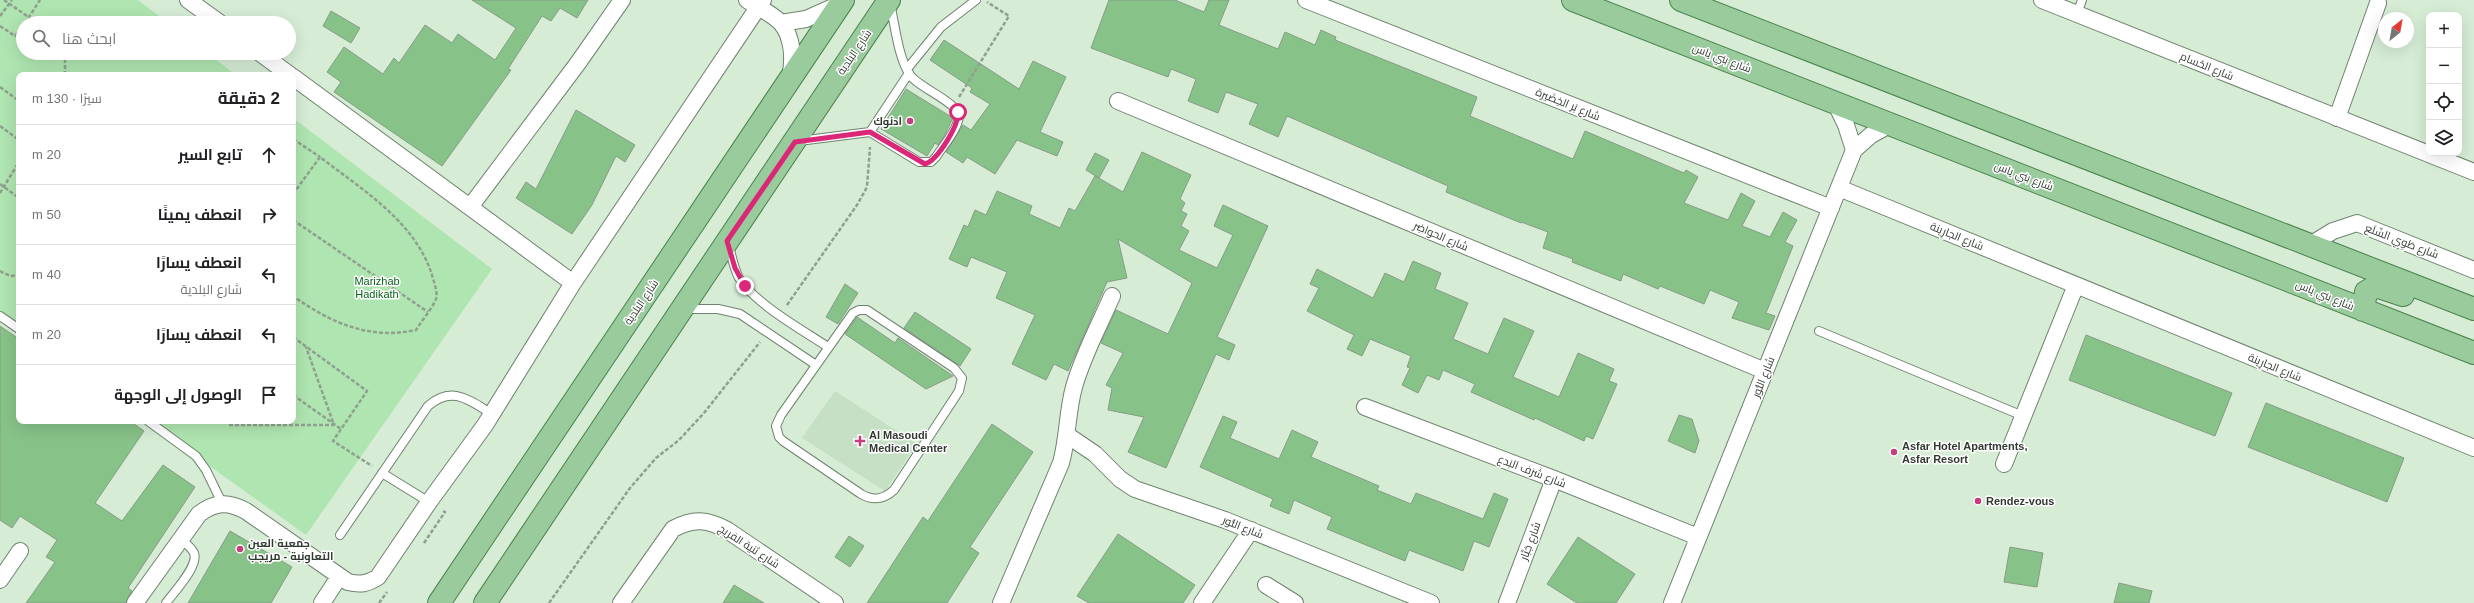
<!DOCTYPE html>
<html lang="ar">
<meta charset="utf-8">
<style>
:root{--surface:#fff;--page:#f2f2f2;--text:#202124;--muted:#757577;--line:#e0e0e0}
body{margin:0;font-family:Arial,Cairo,sans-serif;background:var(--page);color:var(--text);direction:rtl}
.controls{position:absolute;right:12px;top:12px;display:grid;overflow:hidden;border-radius:8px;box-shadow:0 4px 16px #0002}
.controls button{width:36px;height:36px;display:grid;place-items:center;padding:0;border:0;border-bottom:1px solid var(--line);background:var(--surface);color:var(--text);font:20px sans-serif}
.compass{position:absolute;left:2378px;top:12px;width:36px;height:36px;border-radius:50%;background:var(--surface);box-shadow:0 4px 16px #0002;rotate:31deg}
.stop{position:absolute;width:12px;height:12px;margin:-9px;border:3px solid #db2777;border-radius:50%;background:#fff}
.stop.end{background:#db2777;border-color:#fff;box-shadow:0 1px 4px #0008}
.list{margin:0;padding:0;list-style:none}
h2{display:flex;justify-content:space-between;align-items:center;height:52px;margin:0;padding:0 16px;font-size:17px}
h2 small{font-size:13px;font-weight:400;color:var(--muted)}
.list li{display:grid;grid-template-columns:26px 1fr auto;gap:12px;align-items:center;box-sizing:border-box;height:60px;padding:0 16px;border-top:1px solid var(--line)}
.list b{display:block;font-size:15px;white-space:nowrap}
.list p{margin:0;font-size:13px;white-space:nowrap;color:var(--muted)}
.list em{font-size:13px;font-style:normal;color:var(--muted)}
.icon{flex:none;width:22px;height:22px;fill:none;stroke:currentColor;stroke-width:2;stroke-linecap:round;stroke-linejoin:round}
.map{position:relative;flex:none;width:2474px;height:603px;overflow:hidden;direction:ltr}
.search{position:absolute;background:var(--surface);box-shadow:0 4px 16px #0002;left:16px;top:16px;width:280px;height:44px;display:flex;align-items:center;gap:10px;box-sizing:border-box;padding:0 14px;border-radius:22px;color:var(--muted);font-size:15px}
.panel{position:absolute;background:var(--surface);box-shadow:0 4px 16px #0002;left:16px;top:72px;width:280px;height:352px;border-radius:8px;direction:rtl}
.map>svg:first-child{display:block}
.built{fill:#c5e0c5}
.green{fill:#afe5b0}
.building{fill:#87c288;stroke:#879c87}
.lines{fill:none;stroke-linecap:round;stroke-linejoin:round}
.service-casing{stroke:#6f836f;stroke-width:10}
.minor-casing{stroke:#6f836f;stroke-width:18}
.primary-casing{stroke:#4a824d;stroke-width:24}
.path{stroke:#8fa08f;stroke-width:2.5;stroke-dasharray:4 2;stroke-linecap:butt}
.service{stroke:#fff;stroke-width:8}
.minor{stroke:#fff;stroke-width:16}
.primary{stroke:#9acb9d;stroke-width:22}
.route{stroke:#db2777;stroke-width:5}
.poi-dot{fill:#c53e7f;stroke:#fff;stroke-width:1.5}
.labels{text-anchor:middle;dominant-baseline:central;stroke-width:3;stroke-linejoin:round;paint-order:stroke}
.street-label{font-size:11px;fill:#313a31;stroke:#fff}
.poi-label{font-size:11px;font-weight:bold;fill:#313a31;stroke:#fff;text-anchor:start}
.park-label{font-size:11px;fill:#0a641b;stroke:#fff}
</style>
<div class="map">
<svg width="2474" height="603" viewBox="0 0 2474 603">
<rect width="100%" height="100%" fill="#d6ecd5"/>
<path class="built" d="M835 391 917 444 885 491 802 438Z"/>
<path class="green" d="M0 0H138L168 23H23V53H207L236 75H19V329L0 315Z
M293 118 492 269 306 535 147 421H293Z"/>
<path class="building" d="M472 0H588L577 18 560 8 551 21 542 16 508 69 511 70 442 166 334 92 341 82 327 72 344 47 383 74 394 58 399 63 425 25 452 43 458 34 495 60 516 28Z
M1109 0H1175L1204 12 1209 0H1229L1219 25 1278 49 1285 32 1315 45 1321 30 1336 37 1335 40 1477 97 1470 116 1573 159 1585 131 1684 173 1686 170 1698 177 1684 203 1728 220 1741 193 1755 201 1742 226 1770 237 1783 212 1797 220 1785 242 1793 246 1766 313 1775 316 1769 330 1732 318 1739 302 1710 290 1704 304 1660 286 1658 289 1623 274 1621 281 1572 262 1573 259 1543 248 1548 232 1521 222V223L1446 192 1448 186 1287 116 1278 137 1249 124 1258 104 1226 92 1218 113 1188 101 1196 79 1171 69 1168 77 1091 48Z
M331 11 360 28 351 43 323 26Z
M944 40 1019 89 1033 61 1066 77 1040 132 1063 142 1057 156 1017 140 995 174 967 157 963 163 946 152 963 125 971 130 990 104 970 92 972 88 930 60Z
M906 89 953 118 944 136 938 145 935 143 927 156 881 129Z
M576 110 635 145 625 162 616 156 592 205 572 234 516 198 526 182 536 189Z
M1142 152 1191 175 1180 199 1185 203 1181 211 1187 214 1181 226 1189 231 1179 250 1217 268 1233 235 1214 226 1223 205 1268 226 1217 337 1235 345 1229 360 1216 354 1166 468 1128 452 1144 417 1108 410 1112 388 1106 385 1123 353 1101 343 1116 310 1168 334 1192 283 1118 239 1127 278 1107 282 1068 371 1054 364 1046 380 1012 364 1035 315 996 298 1007 272 971 257 967 267 949 259 964 225 968 227 975 210 986 215 997 191 1032 206 1029 214 1060 228 1069 208 1075 211 1095 176 1123 192Z
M1095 153 1109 160 1099 178 1086 170Z
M1413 261 1441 273 1435 289 1468 303 1453 339 1488 354 1504 318 1534 331 1513 377 1559 397 1578 353 1614 369 1609 381 1617 384 1593 439 1586 436 1584 441 1535 418 1534 420 1471 392 1475 384 1443 370 1439 380 1427 375 1418 393 1402 385 1410 368 1407 367 1411 356 1370 339 1362 356 1347 349 1354 335 1307 311 1319 288 1310 284 1317 269 1373 298 1385 273 1404 282Z
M845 284 858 293 838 324 826 317Z
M915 312 971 349 960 366 904 328Z
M857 317 895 343 898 338 953 376 926 389 845 334Z
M0 326 19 339V421H130L144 431 95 503 122 521 163 465 195 487 128 588 132 591 125 603H26L55 562 46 557 57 540 20 516 12 528 0 520Z
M2086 335 2232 393 2215 436 2069 380Z
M2266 403 2404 458 2387 502 2248 447Z
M1679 415 1692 419 1699 441 1695 453 1668 441Z
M1223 416 1237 422 1230 438 1279 459 1292 430 1318 442 1311 457 1379 486 1377 490 1411 504 1416 493 1483 519 1494 493 1508 499 1489 547 1474 541 1463 571 1409 550 1405 561 1327 529 1332 517 1294 500 1289 514 1270 506 1273 499 1200 467Z
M992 424 1033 452 970 547 979 553 947 603H867L923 517 928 521Z
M230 531 292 567 271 603H188Z
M1118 534 1195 585 1183 603H1089L1077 596Z
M849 536 864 546 850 567 835 557Z
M1578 537 1635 574 1616 603H1577L1547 584Z
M2010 547 2043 553 2037 587 2004 582Z
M2119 583 2152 591 2149 603H2114Z
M734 585 764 603H723Z"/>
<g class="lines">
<g class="service-casing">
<path id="service" d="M2077 14 2082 0
M907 69 941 27 976 0
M870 132 909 73
M799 141 870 132 919 162H931L936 157C943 146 955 133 958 121 964 103 919 89 910 75 898 58 895 24 890 4
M729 246C732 257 734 269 739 278 754 303 804 331 828 347
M685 309H718L740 314 816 365
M859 310H867L954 368 962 378 959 391 894 490C883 500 873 501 861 494L783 441 779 437 776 426 781 415 853 313Z
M0 316 19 329
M1819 331 2023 416
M148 421 196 456 206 470 222 503
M382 473 429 502
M340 535 428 406C452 385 469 400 492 414
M166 603C174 592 199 566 194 553 191 547 185 543 181 539"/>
</g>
<g class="minor-casing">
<path id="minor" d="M188 0 220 23
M747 0C757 7 773 14 781 23 793 37 794 60 790 77
M1306 0 1831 208
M2042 0 2474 172
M781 23 806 19 840 4
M260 53 290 75
M293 77 573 283
M1118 101 1765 371
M1835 102 1846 125 1854 150
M2337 118 2378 3
M1839 188 2474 448
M470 207 578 63 622 0
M2310 245 2333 231 2357 223 2474 270
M1365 407 1554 479 1698 537
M1067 435 1095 454 1120 479 1135 489 1225 520 1431 603
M2004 464 2076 285
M0 580 20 551
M1266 585 1295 603
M135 603 199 514C215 502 228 501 246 511L348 582C360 585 367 584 378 577L429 502 485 425 573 283 763 0
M322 603 339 577
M621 603 673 529C693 518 707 519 727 530L835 603
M1001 603 1061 463C1068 438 1067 412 1074 387 1083 355 1099 326 1112 296
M1202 603 1251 530
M1507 603 1554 479
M1672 603 1854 150 1871 135 1891 124"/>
</g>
<g class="primary-casing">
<path id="primary" d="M1573 0 2474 353
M1681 0 2474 309
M2363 310 2366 292 2376 286 2403 295
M439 603 843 0
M485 603 889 0"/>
</g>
<path class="path" d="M4 0 37 23
M0 16 12 0
M25 23 40 0
M0 26 15 36 23 25
M65 53V75
M0 87 19 101
M959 97 1009 16 987 2
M0 126 19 140
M293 139 320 157
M0 184 19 198
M0 193 19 162
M293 194 320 157C361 189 415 221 432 275 434 283 438 291 436 299 432 309 422 320 416 330 369 340 331 323 293 296
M293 220 428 312
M0 271 10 276 19 275
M787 305 857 205 867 187 870 147
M293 337 367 391 333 441 372 466
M293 395 341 429
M229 425H334L306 347
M424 543 445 512 443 511
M379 603 387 592
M549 603 630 488 656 458 679 440 704 413 760 342"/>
<use href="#service" class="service"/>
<use href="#minor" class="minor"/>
<use href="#primary" class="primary"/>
</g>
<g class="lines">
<path class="route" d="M745 286 735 268 727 241 795 142 870 132 925 164C938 160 959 125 958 112"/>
</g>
<g class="poi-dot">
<circle cx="910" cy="121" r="4"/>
<path d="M858 435h4v4h4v4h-4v4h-4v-4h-4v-4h4z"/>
<circle cx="1894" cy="452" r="4"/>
<circle cx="1978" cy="501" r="4"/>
<circle cx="240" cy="549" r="4"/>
</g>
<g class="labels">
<g class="street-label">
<text transform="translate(854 52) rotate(-56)">شارع البلدية</text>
<text transform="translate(1722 58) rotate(21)">شارع بني ياس</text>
<text transform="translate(2207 66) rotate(22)">شارع الحُسام</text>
<text transform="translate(1568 104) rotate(22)">شارع بَر الخِضَيرة</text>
<text transform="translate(2024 176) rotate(21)">شارع بني ياس</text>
<text transform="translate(1441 236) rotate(23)">شارع الحواضِر</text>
<text transform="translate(1957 236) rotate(22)">شارع الجارِينة</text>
<text transform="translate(2402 241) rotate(21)">شارع طَوِي السِّلَع</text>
<text transform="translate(2325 295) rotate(22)">شارع بني ياس</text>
<text transform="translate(641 302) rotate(-56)">شارع البلدية</text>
<text transform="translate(2275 367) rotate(22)">شارع الجارِينة</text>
<text transform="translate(1763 377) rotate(-68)">شارع النُّور</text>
<text transform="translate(1532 471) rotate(21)">شارع شَرَف البَدع</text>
<text transform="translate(1243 527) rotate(22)">شارع النُّور</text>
<text transform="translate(1530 541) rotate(-69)">شارع جَبَّار</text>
<text transform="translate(749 546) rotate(33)">شارع ثنية الفريج</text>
</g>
<g class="poi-label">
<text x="902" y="121" text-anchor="end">ادنوك</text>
<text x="869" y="435">Al Masoudi<tspan x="869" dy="13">Medical Center</tspan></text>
<text x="1902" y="446">Asfar Hotel Apartments,<tspan x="1902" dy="13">Asfar Resort</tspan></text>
<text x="1986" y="501">Rendez-vous</text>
<text x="248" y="543">جمعية العبن<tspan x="248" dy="13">التعاونبة - مريجب</tspan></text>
</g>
<g class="park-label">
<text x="377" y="281">Marizhab<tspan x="377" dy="13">Hadikath</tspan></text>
</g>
</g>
</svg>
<div class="controls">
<button>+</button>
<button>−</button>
<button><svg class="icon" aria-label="locate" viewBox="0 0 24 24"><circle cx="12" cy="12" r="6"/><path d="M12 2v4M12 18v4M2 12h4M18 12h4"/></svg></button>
<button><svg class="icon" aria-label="layers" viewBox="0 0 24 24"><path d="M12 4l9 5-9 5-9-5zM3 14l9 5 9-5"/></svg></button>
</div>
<svg class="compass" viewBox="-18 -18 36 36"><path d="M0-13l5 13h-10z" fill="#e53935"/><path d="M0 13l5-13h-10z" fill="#757577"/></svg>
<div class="stop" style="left:958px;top:112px"></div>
<div class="stop end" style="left:745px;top:286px"></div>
<div class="search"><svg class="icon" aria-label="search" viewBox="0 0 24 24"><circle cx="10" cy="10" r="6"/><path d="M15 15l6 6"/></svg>ابحث هنا</div>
<section class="panel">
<h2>2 دقيقة<small>سيرًا · 130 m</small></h2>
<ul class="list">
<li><svg class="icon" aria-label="ahead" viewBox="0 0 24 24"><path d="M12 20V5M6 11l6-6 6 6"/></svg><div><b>تابع السير</b></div><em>20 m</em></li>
<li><svg class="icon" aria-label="right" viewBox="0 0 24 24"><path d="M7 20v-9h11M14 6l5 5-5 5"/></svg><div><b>انعطف يمينًا</b></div><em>50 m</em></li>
<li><svg class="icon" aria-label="left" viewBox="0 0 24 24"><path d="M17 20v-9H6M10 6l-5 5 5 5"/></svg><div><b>انعطف يسارًا</b><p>شارع البلدية</p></div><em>40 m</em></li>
<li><svg class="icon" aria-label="left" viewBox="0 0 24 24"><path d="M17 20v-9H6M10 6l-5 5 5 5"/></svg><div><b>انعطف يسارًا</b></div><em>20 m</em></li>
<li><svg class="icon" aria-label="arrive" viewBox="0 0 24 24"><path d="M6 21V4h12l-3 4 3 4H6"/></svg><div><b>الوصول إلى الوجهة</b></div></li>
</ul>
</section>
</div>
